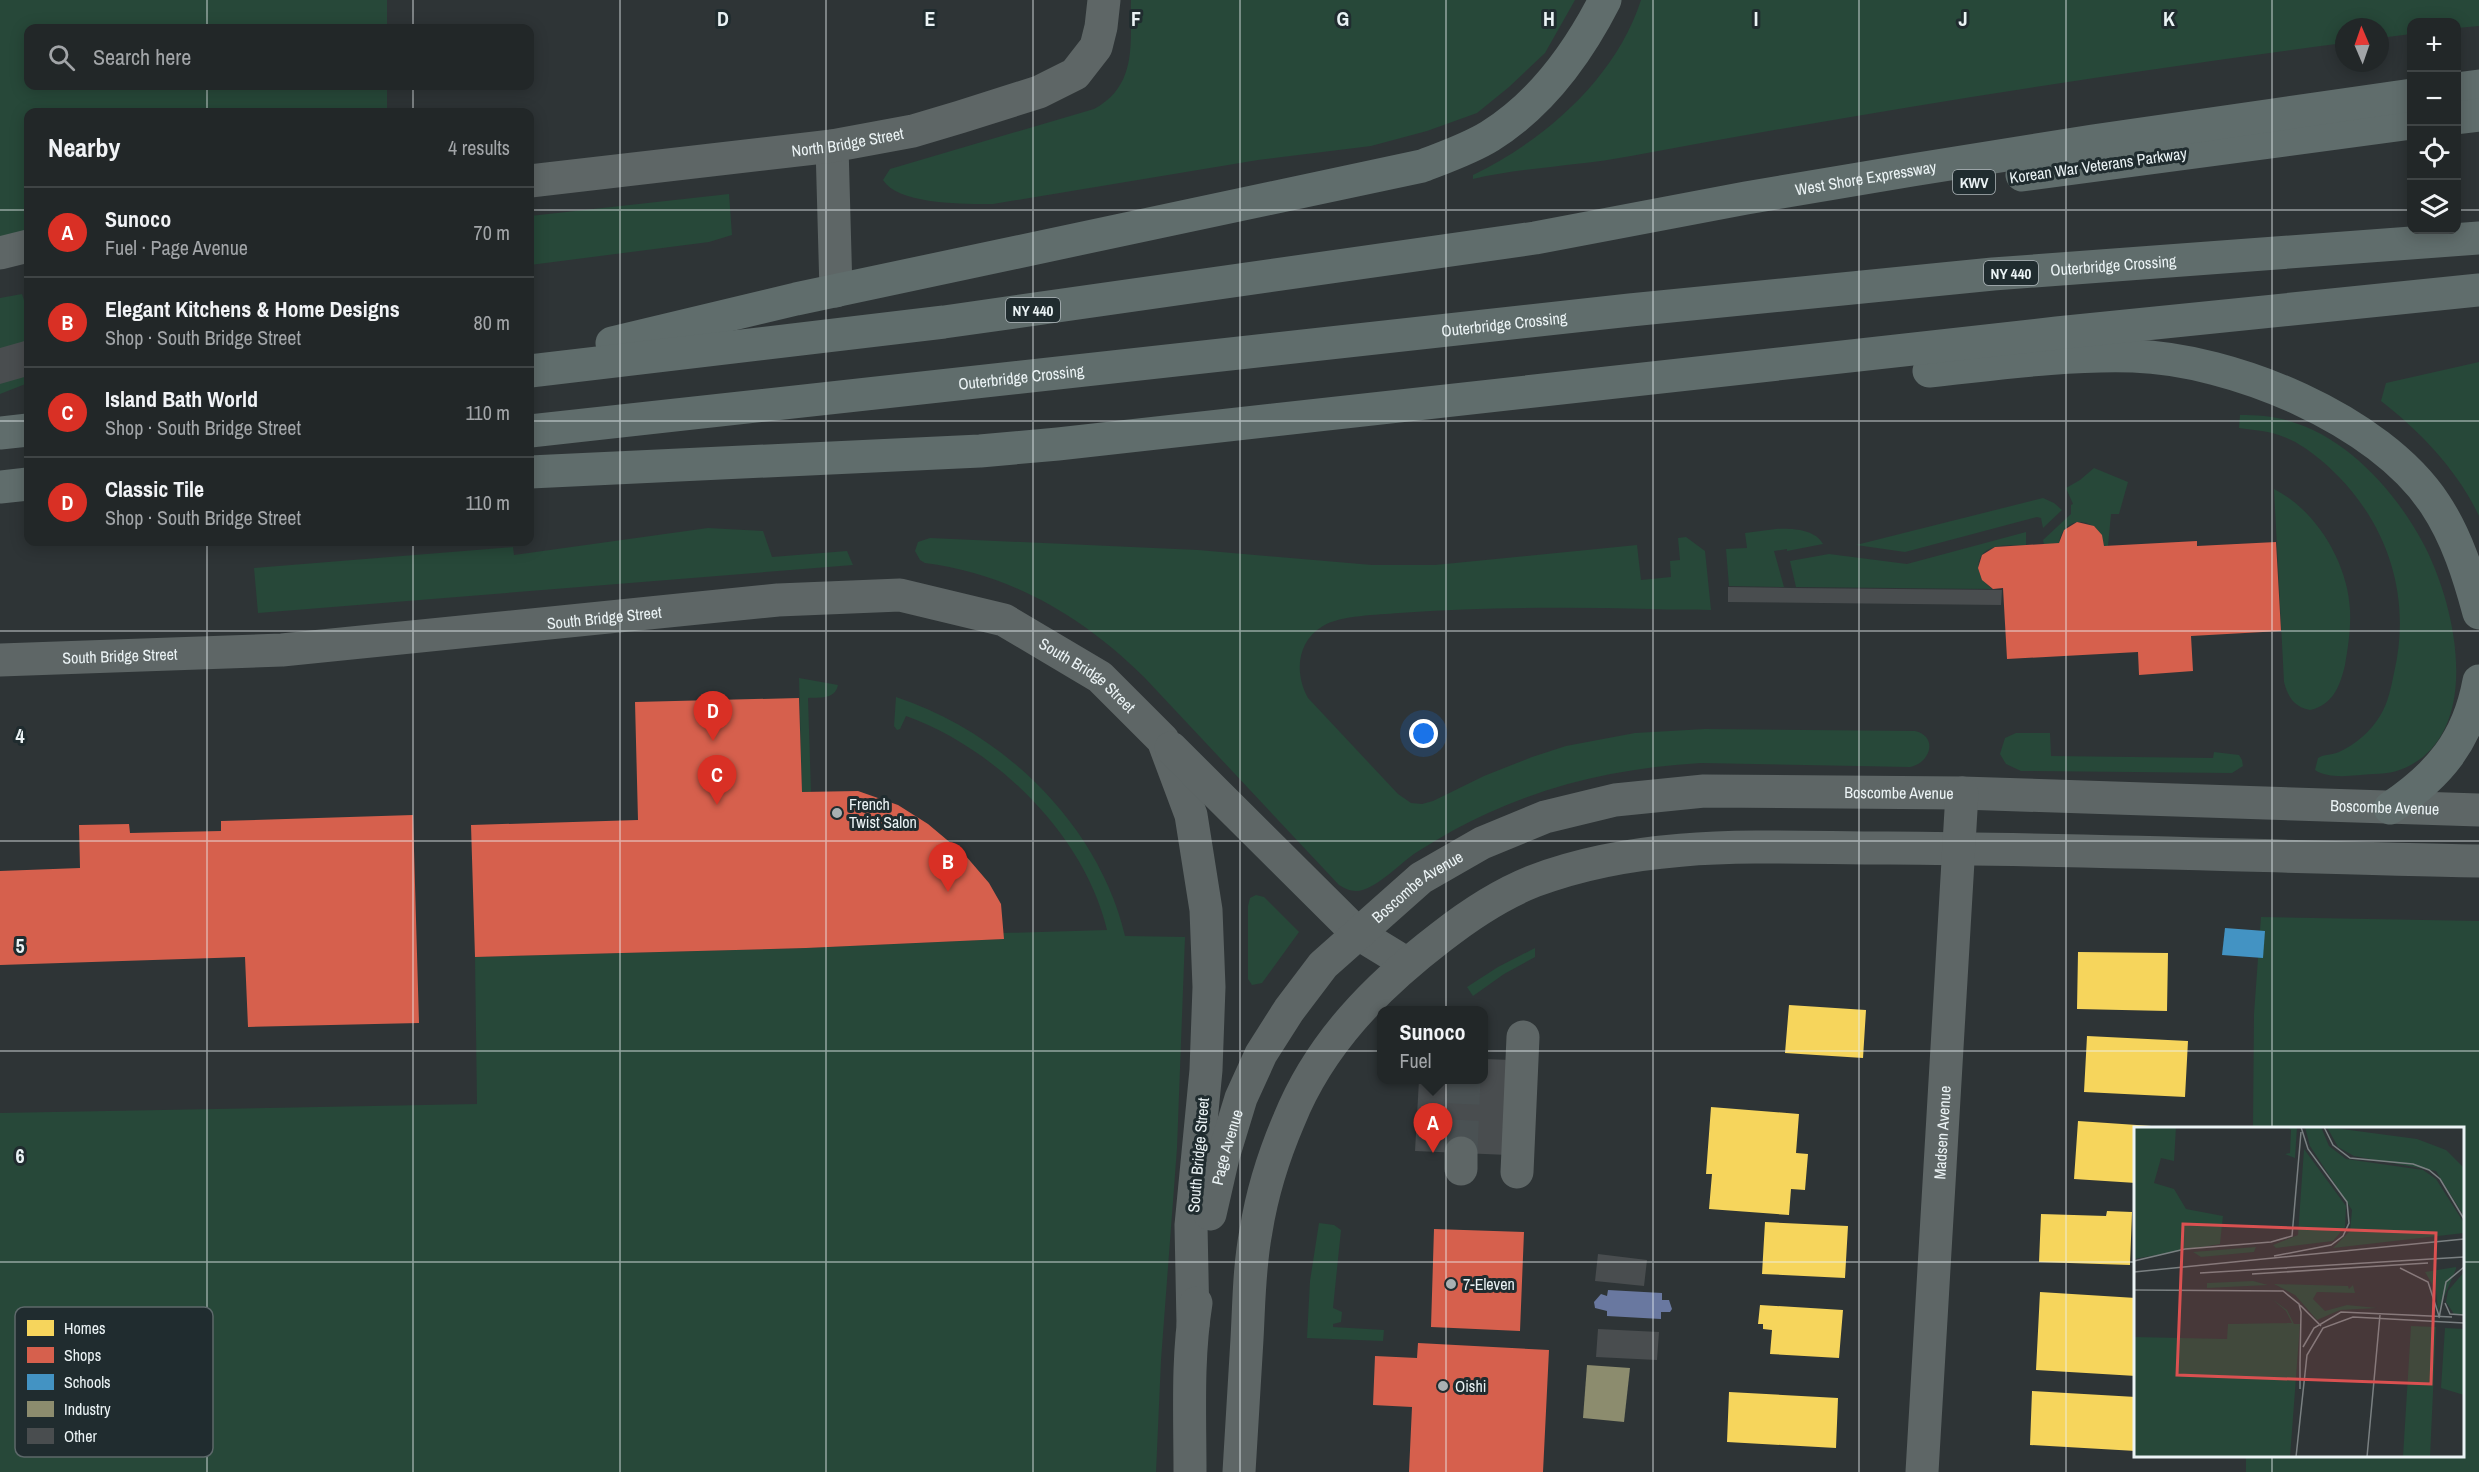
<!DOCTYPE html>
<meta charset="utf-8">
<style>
:root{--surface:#222728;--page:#2e3334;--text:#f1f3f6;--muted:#a2a5a8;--line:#3f4445;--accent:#d93025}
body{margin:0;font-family:"Archivo Narrow",sans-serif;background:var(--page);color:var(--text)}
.controls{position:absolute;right:18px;top:18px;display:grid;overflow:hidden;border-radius:12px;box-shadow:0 3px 15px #0003}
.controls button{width:54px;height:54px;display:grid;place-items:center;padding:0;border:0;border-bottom:2px solid var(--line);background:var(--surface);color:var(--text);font:30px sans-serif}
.compass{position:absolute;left:2335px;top:18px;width:54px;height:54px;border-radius:50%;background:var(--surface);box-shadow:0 3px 15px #0003;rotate:358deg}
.you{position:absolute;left:1424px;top:734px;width:21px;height:21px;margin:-15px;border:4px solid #fff;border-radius:50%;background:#1a73e8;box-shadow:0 0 0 9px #1a73e833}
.badge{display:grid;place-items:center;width:39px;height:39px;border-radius:50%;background:var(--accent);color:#fff;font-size:20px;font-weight:700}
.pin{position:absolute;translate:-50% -50px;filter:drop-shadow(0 2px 3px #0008)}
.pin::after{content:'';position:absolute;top:32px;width:21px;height:18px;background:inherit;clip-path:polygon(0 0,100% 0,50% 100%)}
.popup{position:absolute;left:1377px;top:1006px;width:111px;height:78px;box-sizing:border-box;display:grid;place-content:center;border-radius:12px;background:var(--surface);filter:drop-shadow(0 2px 4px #0005);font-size:20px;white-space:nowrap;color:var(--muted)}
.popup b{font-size:22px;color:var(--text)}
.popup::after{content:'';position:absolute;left:50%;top:100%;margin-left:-12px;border:12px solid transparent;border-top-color:var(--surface)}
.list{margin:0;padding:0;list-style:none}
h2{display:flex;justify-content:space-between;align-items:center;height:78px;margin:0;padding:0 24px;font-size:26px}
h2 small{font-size:20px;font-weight:400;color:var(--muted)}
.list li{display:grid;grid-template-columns:39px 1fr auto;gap:18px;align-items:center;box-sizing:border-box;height:90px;padding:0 24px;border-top:2px solid var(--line)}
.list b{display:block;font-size:22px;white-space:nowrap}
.list p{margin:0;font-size:20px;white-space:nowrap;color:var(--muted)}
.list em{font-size:20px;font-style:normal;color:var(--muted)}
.icon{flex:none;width:33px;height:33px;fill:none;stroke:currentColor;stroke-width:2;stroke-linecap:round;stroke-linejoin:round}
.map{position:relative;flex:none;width:2479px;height:1472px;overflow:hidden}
.search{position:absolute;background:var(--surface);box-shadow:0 3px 15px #0003;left:24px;top:24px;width:510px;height:66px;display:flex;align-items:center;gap:15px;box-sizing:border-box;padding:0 21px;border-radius:12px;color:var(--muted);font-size:22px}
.panel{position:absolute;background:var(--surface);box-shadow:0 3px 15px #0003;left:24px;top:108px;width:510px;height:438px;border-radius:12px}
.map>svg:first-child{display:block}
.green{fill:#274839}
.water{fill:#6978a0}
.homes{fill:#f6d55c}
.shops{fill:#d6604d}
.schools{fill:#4393c3}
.industry{fill:#8c8c6e}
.building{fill:#494d4f}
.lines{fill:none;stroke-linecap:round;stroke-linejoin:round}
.minor-tunnel{stroke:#4a5153;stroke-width:33;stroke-dasharray:33 16;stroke-linecap:butt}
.minor{stroke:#5e6666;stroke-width:33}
.highway{stroke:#606d6c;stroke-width:33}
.grid{fill:none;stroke:#ebf3f5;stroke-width:1.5;stroke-opacity:0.55}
.poi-dot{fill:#a9b0b2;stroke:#202c2f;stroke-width:2}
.labels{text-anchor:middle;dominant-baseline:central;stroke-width:6;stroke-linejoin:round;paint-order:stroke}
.shield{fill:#202c2f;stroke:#aeb7ba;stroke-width:1.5}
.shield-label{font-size:15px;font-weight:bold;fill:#ebf3f5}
.street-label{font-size:16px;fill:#ebf3f5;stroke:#202c2f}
.poi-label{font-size:16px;fill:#ebf3f5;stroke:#202c2f;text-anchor:start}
.inset-road{fill:none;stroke:#7a8082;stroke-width:1.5}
.view{fill:#da5151;fill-opacity:0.15;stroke:#da5151;stroke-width:3}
.inset-edge{fill:none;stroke:#ebf3f5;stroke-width:3}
.key{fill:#202c2f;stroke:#5d686a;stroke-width:1.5}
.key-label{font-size:16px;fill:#ebf3f5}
.grid-label{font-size:20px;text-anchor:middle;font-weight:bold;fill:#ebf3f5;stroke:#202c2f;stroke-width:6;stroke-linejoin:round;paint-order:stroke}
</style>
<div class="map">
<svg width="2479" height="1472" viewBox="0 0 2479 1472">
<rect width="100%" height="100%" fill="#2e3436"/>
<path class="green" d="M0 0H387V28H28V86H387V112H28V240L0 246Z
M1131 0H1575L1545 53 1509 87 1477 113 1427 131 1371 146 1258 160 993 204C966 204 898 205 883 180L890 169 1094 109C1138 85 1130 43 1131 0Z
M1641 0H2479V26L2457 28 2456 22H2412L2411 34 2380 38V27H2344V43C2105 74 1867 112 1631 156 1579 166 1525 167 1473 179V175C1545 140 1616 78 1641 0Z
M729 194 732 235 709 242 530 265V216Z
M22 294 28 313V383L0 394V298Z
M2479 362V516C2458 471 2420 431 2381 401L2386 383Z
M2240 415C2256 415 2273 416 2289 421 2347 437 2396 492 2423 543 2454 601 2479 711 2423 757 2407 769 2393 774 2373 774 2355 775 2330 780 2315 770L2318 758C2324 754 2332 755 2339 752 2355 745 2371 731 2380 716 2388 703 2391 688 2394 673 2413 592 2385 515 2322 461 2311 452 2298 442 2284 437 2270 431 2254 430 2239 428Z
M2094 468 2128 482 2119 514H2111L2108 546H2104C2100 516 2063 513 2059 543L2044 545 2043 540 2071 514V505L2073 504 2066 488 2080 480Z
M2274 489C2316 510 2348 563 2350 610 2351 628 2348 648 2345 665 2340 686 2333 705 2310 710 2294 707 2288 697 2284 682Z
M2043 498 2054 503 2062 510 2043 528 2041 518 2037 517 1905 552 1856 545Z
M708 528 763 531 772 557 847 551 853 565 258 613 254 568 513 547 514 555Z
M1776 529C1791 528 1815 529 1823 544L1787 551V549L1774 551 1784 587 1729 586 1726 549 1747 548 1745 533Z
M2026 532V545C2016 546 2002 544 1992 548 1971 555 1977 581 1993 589L1796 587 1790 561 1829 554 1907 564Z
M1686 537 1705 551 1711 610C1691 609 1671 610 1651 609 1567 607 1483 607 1399 613 1378 615 1341 615 1323 626 1297 641 1294 673 1308 698L1398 794 1411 803 1422 804 1433 801 1484 776 1532 757 1566 746 1635 733 1705 729 1915 731C1939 737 1930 763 1910 767L1701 763C1613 768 1530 788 1452 831 1440 838 1428 845 1417 852 1401 862 1375 891 1356 891 1350 891 1344 888 1339 885L1144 677C1083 617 1011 574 925 563L920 560 915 551 918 542 930 538 1198 550 1372 565H1435L1637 545 1641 580 1671 577 1670 561 1680 560 1678 538Z
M799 678 838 685C835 700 819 697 808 698L811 793 802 792Z
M896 697C1003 732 1099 825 1125 936L1185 937 1177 1148 1161 1360 1156 1472H0V1113L477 1104 475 957 806 948 1003 939V933L1107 930C1085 836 996 748 906 716L900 729 897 730 894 726Z
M2016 733H2050L2051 756 2213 758 2214 752 2239 755 2242 760 2243 766 2232 773 2021 771 2006 764 2000 754 2005 738Z
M1256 895 1264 897 1299 932 1262 983 1252 985 1248 979V906L1250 898Z
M2261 917 2479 921V1472H2246V1456H2462V1128H2253L2254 1014Z
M1535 948V957L1504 974 1473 996 1467 987 1498 967Z
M1319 1223 1334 1225 1341 1230 1333 1308 1342 1312 1341 1322 1333 1324V1327L1384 1330 1383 1341 1307 1338 1310 1281Z"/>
<path class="water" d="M1608 1290 1662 1293V1300H1669L1672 1309 1670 1312H1661V1319L1607 1316V1311L1595 1308 1594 1302 1601 1294 1607 1296Z"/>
<path class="homes" d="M2078 952 2168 953 2167 1011 2077 1009Z
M1789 1005 1866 1010 1863 1058 1785 1053Z
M2087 1036 2188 1041 2185 1097 2084 1092Z
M1711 1107 1799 1114 1796 1153 1808 1154 1805 1190 1791 1189 1789 1215 1709 1209 1712 1174H1706Z
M2078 1121 2166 1127V1128H2136V1183L2074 1179Z
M2107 1211 2132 1212 2130 1265 2039 1262 2041 1214 2106 1216Z
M1765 1222 1848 1226 1845 1278 1762 1274Z
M2040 1292 2136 1298V1376L2036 1370Z
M1760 1305 1843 1310 1839 1358 1770 1354 1772 1330 1763 1329V1324H1758Z
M2032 1391 2136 1397V1451L2030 1445Z
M1729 1392 1838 1398 1836 1448 1727 1442Z"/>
<path class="shops" d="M2077 522 2094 526 2102 535 2104 546 2197 541V546L2276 542 2281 631 2191 636 2193 671 2139 675 2138 652 2007 659 2003 588 1993 589 1982 580 1978 568 1982 555 1995 547 2059 543 2064 530Z
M799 698 802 792 858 791 898 805 928 824 965 855 989 883 1001 904 1004 939 806 948 475 957 471 825 638 820 635 702Z
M413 815 419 1023 248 1027 245 957 0 965V871L80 868 79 825 129 824 130 833 221 831V821Z
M1434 1229 1524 1232 1520 1331 1431 1327Z
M1418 1343 1549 1350 1543 1472H1409L1412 1407 1373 1405 1375 1356 1417 1358Z"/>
<path class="schools" d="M2225 928 2265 931 2263 958 2222 955Z"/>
<path class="industry" d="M1587 1365 1630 1368 1624 1422 1583 1418Z"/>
<path class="building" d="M28 340V376L0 384V348Z
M1728 587 1791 588 2002 590 2001 605 1728 602Z
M1484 1059 1512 1060 1508 1155 1415 1151 1419 1080H1484Z
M1598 1254 1647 1260 1644 1286 1595 1281Z
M1598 1329 1659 1332 1657 1360 1596 1357Z"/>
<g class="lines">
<path class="minor-tunnel" d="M1461 1153 1464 1080"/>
<g class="minor">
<path d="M832 146 836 291"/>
<path id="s1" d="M530 181 832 146 913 131 960 117 1039 92 1075 74 1096 47 1101 27 1104 0"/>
<path d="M0 253 28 246"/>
<path id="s2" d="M0 660 282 650 778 600 900 595 1004 620 1100 677 1163 740 1191 815 1206 910 1209 987 1206 1070 1191 1225 1193 1324"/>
<path d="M1171 748 1357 933 1406 963"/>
<path d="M1461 1169V1153"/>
<path d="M1517 1172 1523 1037"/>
<path id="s3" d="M1210 1214 1223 1157 1241 1098 1261 1054 1289 1010 1323 965 1421 878 1482 843 1545 817 1615 800 1704 791 1962 793 2479 810"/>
<path d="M1190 1472C1190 1416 1187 1359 1196 1303"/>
<path d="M1239 1472C1242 1428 1244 1383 1247 1339 1249 1303 1249 1267 1256 1231 1262 1193 1274 1155 1289 1120 1320 1043 1377 986 1441 937 1469 915 1501 894 1534 881 1647 838 1769 848 1888 848 2085 849 2282 857 2479 861"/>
<path id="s4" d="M1922 1472 1962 793"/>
</g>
<g class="highway">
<path d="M2456 89 2479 86"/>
<path d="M2456 118 2479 115"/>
<path d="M2022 175 2412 123"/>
<path d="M612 343 796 299 1422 166C1445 157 1469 149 1490 136 1541 104 1578 53 1605 0"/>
<path id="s5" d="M530 371 944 322 1535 238 1746 198 1912 170 2093 141 2412 95"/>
<path d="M1929 371C1996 364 2065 354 2133 356 2232 359 2379 419 2435 504 2457 537 2469 576 2479 613"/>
<path id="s6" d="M530 431 1630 310 1993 274 2479 238"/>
<path d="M0 433 28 430"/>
<path d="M530 472 980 451 1058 444 2057 333 2479 290"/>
<path d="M0 487 28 484"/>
<path d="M2390 808C2439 775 2468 741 2479 681"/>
</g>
</g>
<path class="grid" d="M207 0V28M413 0V28M620 0V1472M826 0V1472M1033 0V1472M1240 0V1472M1446 0V1472M1653 0V1472M1859 0V1472M2066 0V1472M2272 0V1128M207 86V112M413 86V112M0 210H28M530 210H2412M2456 210H2479M0 421H28M530 421H2479M207 542V1472M413 542V1472M0 631H2479M0 841H2479M0 1051H2479M0 1262H2136M2462 1262H2479M2272 1456V1472"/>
<g class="poi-dot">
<circle cx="837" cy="813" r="6"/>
<circle cx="1451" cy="1284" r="6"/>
<circle cx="1443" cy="1386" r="6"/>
</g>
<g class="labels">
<g class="shield">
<rect x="1953" y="170" width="42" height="24" rx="4.5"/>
<rect x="1984" y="261" width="54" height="24" rx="4.5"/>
<rect x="1006" y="298" width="54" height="24" rx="4.5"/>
</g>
<g class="shield-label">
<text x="1974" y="182">KWV</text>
<text x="2011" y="273">NY 440</text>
<text x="1033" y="310">NY 440</text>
</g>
<g class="street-label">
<text stroke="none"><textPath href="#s1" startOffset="320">North Bridge Street</textPath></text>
<text transform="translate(2098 165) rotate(-8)">Korean War Veterans Parkway</text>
<text stroke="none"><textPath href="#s5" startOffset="1350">West Shore Expressway</textPath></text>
<text stroke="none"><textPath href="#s6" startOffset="1592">Outerbridge Crossing</textPath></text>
<text stroke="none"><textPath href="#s6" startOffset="980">Outerbridge Crossing</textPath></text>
<text stroke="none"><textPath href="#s6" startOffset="494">Outerbridge Crossing</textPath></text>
<text stroke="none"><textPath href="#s2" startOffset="606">South Bridge Street</textPath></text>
<text stroke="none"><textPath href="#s2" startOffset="120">South Bridge Street</textPath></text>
<text stroke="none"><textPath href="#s2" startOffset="1110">South Bridge Street</textPath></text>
<text stroke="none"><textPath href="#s3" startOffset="903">Boscombe Avenue</textPath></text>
<text stroke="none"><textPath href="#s3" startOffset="1389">Boscombe Avenue</textPath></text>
<text stroke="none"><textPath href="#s3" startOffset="400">Boscombe Avenue</textPath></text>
<text stroke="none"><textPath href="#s4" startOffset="340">Madsen Avenue</textPath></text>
<text stroke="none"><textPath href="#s3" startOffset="69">Page Avenue</textPath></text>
<text transform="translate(1198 1155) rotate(-85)">South Bridge Street</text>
</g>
<g class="poi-label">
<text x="849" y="804">French<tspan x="849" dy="18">Twist Salon</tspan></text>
<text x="1463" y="1284">7-Eleven</text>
<text x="1455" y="1386">Oishi</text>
</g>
</g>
<g transform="translate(2134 1127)">
<rect width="330" height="330" fill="#2e3436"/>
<path d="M0 0H42L40 34 27 31 20 56 40 62 52 82 89 89 86 117 0 132ZM153 0H163L161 31 151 27 156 26 157 3ZM171 0H187L195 19 212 32 289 43 302 52 330 96V106L199 121 216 104 218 83 176 19ZM193 0 283 12 312 23 330 41V89L302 44 220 29 204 20ZM170 22 212 79 211 100 199 114 142 121 139 118 164 108ZM122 120 120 125 67 130 59 125ZM322 140V142L304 184 302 164 291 145ZM330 145V187H320L312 175 314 164ZM119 154 134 158 73 161V156ZM140 157 214 159 215 162 219 158 221 166 183 165 179 172 191 184 213 178 243 181 206 183 183 193 161 168ZM138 172 153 183 160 197H166L156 330H0V210L93 212 94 197 158 196 152 184ZM277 199 302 200 296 330H269ZM311 201 330 202V268L307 261Z" fill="#274839"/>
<path class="inset-road" d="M190 0 199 18 216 31 279 37 295 43 306 52 330 92M140 129 197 118 209 109 215 96 213 75 174 22 167 0M0 134 51 122 137 115 158 109 167 5M266 141 294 155 305 189M0 145 330 112M66 146 330 130M118 147 294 136M0 163 149 164 165 177 167 185 166 237M311 176 316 187 330 188M166 178 187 199M305 191 312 155 330 140M169 220 180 201 207 185 318 190M166 262V235M162 330 173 228 189 201 219 190 330 196M233 330 246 188"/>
<path class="view" d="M49 97 302 106 297 257 43 248Z"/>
<rect width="330" height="330" class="inset-edge"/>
</g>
<rect x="15" y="1307" width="198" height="150" rx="9" class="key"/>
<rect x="27" y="1320" width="27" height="16" fill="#f6d55c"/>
<rect x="27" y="1347" width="27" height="16" fill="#d6604d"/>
<rect x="27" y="1374" width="27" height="16" fill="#4393c3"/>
<rect x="27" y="1401" width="27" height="16" fill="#8c8c6e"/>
<rect x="27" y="1428" width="27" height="16" fill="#494d4f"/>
<g class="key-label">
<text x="64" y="1334">Homes</text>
<text x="64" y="1361">Shops</text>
<text x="64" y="1388">Schools</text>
<text x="64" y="1415">Industry</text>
<text x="64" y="1442">Other</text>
</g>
<g class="grid-label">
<text x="723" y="26">D</text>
<text x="930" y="26">E</text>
<text x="1136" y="26">F</text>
<text x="1343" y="26">G</text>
<text x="1549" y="26">H</text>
<text x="1756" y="26">I</text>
<text x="1963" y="26">J</text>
<text x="2169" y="26">K</text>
<text x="20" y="743">4</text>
<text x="20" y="953">5</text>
<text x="20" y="1163">6</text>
</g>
</svg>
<div class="controls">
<button>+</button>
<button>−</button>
<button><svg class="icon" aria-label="locate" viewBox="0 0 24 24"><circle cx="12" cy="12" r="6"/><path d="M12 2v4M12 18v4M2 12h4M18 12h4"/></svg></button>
<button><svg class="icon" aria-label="layers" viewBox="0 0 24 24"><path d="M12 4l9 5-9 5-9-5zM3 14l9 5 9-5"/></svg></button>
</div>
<svg class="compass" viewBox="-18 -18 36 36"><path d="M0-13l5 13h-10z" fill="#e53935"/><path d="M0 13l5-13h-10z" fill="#a2a5a8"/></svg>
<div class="you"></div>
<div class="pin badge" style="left:1433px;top:1153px">A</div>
<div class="popup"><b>Sunoco</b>Fuel</div>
<div class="pin badge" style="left:948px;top:892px">B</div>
<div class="pin badge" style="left:717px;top:805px">C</div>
<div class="pin badge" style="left:713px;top:741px">D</div>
<div class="search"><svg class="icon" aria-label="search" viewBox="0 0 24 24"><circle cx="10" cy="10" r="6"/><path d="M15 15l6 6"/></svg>Search here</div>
<section class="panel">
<h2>Nearby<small>4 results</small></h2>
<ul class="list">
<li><span class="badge">A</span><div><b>Sunoco</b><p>Fuel · Page Avenue</p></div><em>70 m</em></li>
<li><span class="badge">B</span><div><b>Elegant Kitchens &amp; Home Designs</b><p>Shop · South Bridge Street</p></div><em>80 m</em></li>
<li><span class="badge">C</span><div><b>Island Bath World</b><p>Shop · South Bridge Street</p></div><em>110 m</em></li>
<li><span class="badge">D</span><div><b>Classic Tile</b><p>Shop · South Bridge Street</p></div><em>110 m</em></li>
</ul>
</section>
</div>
